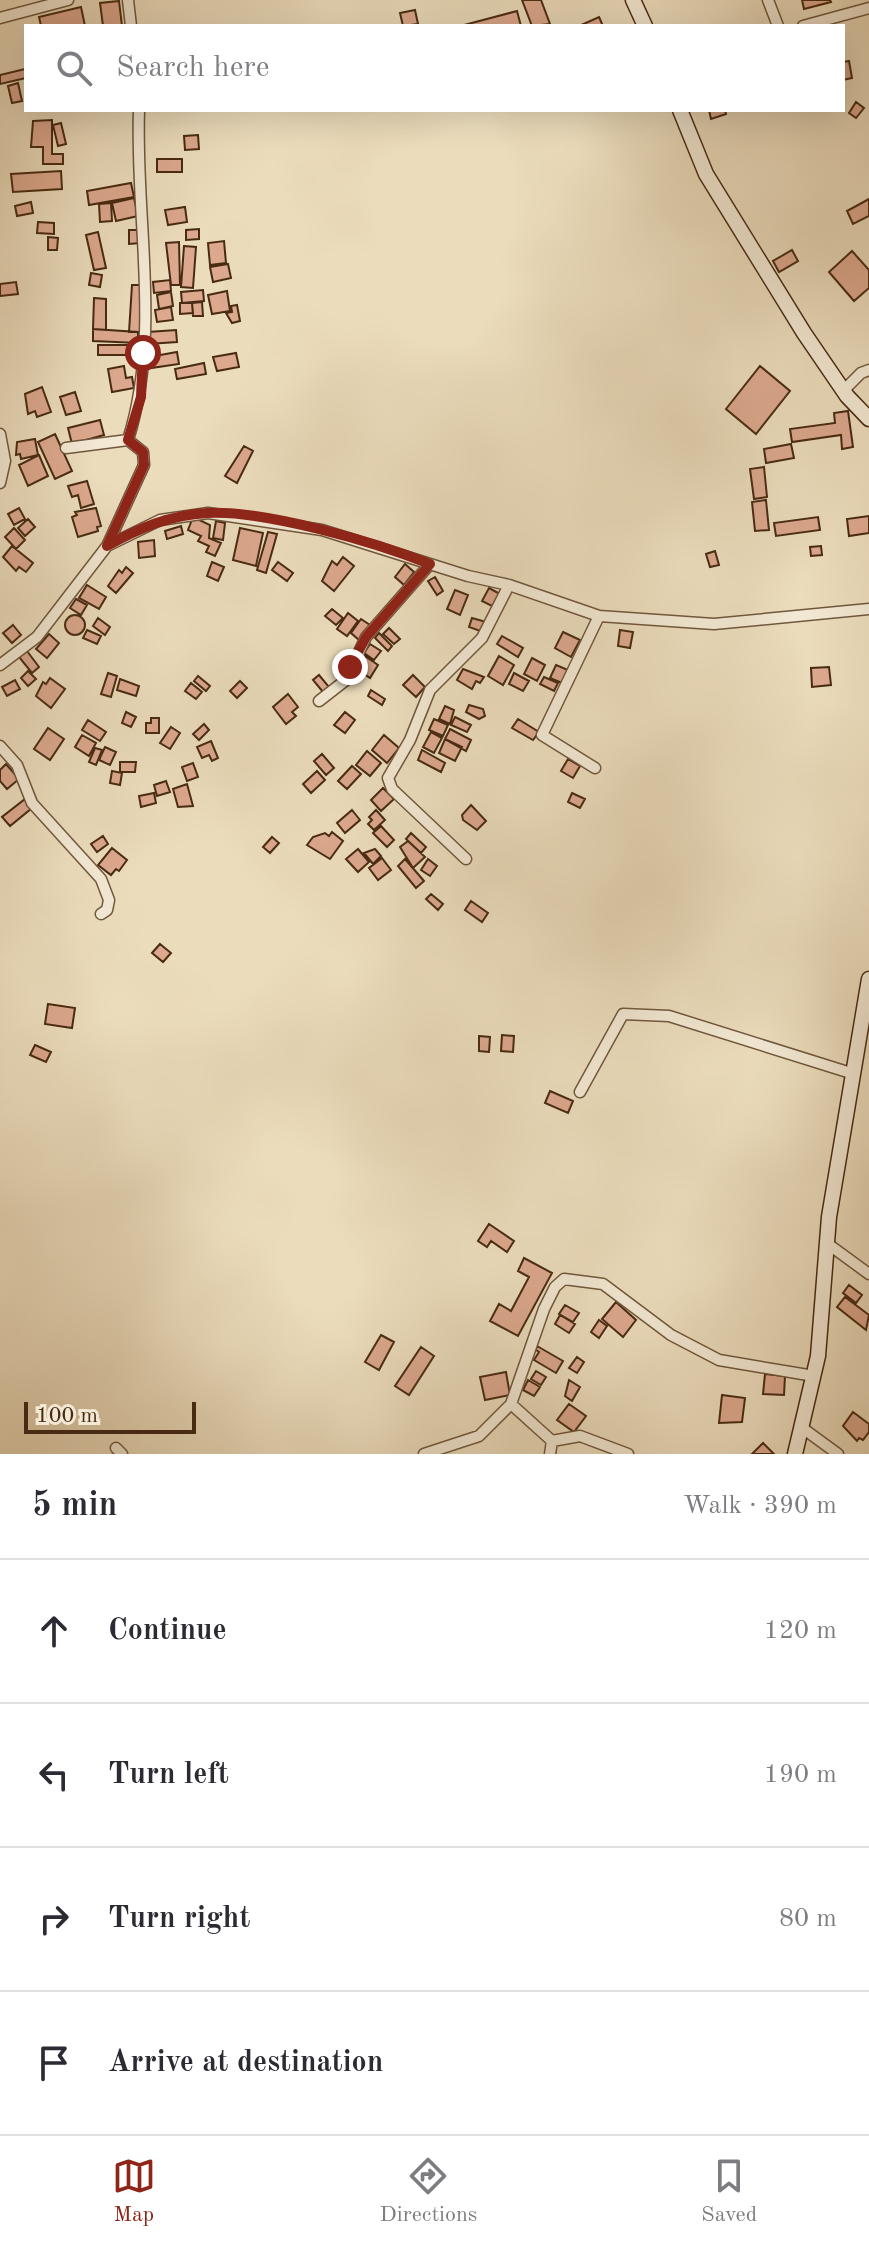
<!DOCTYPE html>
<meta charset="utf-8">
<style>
:root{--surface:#fff;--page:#f2f2f3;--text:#2b2b33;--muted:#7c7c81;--line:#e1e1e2;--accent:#8f2418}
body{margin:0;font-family:"Old Standard TT",serif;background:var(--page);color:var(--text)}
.scale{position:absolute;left:24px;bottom:20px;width:172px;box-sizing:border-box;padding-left:8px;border:4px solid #482b12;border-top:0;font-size:22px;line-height:28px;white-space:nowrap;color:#482b12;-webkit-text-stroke:6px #f2e8d3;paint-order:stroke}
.stop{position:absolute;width:24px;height:24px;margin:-18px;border:6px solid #8f2418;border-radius:50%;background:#fff}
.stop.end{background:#8f2418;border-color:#fff;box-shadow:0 2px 8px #0008}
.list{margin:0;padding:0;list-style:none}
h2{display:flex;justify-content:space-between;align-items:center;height:104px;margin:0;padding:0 32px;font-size:34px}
h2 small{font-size:26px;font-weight:400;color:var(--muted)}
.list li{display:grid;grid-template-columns:52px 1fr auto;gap:24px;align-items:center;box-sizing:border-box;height:144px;padding:0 32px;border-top:2px solid var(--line)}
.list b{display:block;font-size:30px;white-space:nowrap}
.list em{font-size:26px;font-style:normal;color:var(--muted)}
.icon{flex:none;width:44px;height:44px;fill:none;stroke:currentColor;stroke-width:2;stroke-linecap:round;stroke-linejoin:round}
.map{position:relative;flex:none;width:869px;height:1454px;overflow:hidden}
.search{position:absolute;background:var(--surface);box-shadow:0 8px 32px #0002;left:24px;right:24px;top:24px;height:88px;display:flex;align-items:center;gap:20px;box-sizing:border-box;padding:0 28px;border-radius:0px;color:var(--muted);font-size:30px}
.sheet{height:680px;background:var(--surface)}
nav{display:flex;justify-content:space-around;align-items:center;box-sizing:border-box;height:112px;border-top:2px solid var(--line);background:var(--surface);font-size:22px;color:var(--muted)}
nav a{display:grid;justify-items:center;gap:4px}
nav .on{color:var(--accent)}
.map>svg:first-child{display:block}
.building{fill:#dca88e;stroke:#482b12;stroke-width:2}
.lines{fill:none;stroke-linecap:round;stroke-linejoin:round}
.street-casing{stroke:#71573c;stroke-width:13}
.secondary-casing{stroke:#482b12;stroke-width:17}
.street{stroke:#f2e8d3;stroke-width:10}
.secondary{stroke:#f2e8d3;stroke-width:14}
.route{stroke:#8f2418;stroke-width:10}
</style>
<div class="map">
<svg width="869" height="1454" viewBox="0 0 869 1454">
<rect width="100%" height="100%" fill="#ebdcbc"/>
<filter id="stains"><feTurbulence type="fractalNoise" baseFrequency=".0025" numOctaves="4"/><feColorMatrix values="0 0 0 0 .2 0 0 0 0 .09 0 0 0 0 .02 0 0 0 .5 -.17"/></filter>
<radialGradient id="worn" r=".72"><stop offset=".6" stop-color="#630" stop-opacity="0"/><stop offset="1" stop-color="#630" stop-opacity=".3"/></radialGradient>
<path class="building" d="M522 0H541L550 24 532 26Z
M802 0H830L831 2 804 9Z
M119 1 122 26H103L100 3Z
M81 7 85 26H41L39 17Z
M415 10 418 24 403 26 400 13Z
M517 11 521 26H465L464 25Z
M599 17 603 26H579Z
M849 61 852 78 843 80V62Z
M25 69 26 78 0 84V75Z
M18 83 22 101 12 103 8 86Z
M856 102 864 108 856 118 849 113Z
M709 110H725L726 114 711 119Z
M52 120V154H63V164H43V147H31L33 121Z
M61 123 66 144 58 146 53 125Z
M198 135 199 149 185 150 184 136Z
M157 159H182V172H157Z
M61 171 62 189 13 192 11 174Z
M131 183 134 197 89 205 87 191Z
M134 198 138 216 116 221 112 203Z
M869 199V216L853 224 847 211Z
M31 202 33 213 17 216 15 206Z
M111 203 112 221 100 222 99 204Z
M185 207 187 222 168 225 165 210Z
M38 222 54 223V234L37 233Z
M199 229V239L186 240V230Z
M129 230H139L140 243 129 244Z
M98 232 106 268 94 270 86 235Z
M48 237 58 238 57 250H48Z
M224 241 226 263 210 265 208 243Z
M179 242 180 285H171L166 243Z
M184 246 196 247 193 288 181 287Z
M792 250 798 261 779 272 773 261Z
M852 251 869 270V288L854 301 829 272Z
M228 264 231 278 213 282 210 267Z
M91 273 102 275 100 287 89 285Z
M170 280 171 291 154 293 153 282Z
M16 282 18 294 0 296V284Z
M132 285H143L142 332H129Z
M203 290 204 301 182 303 181 292Z
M227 291 230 311 212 314 208 295Z
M171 292 173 306 159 309 157 295Z
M94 298 106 299V330L93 329Z
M202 302 203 316H193L192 303Z
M180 303H192L193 313 180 314Z
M237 305 240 321 232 323 226 313 232 312 231 306Z
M171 307 173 320 157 322 155 310Z
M93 329 138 332V343L93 341Z
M176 330 177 342 148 344V332Z
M98 345H136V355H98Z
M177 352 179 364 151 368 149 357Z
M236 353 239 367 217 371 213 357Z
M204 363 206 374 177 379 175 369Z
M124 366 126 378 132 377 134 388 112 392 108 369Z
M760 366 790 391 756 434 726 409Z
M42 387 51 412 37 417 35 411 28 414 25 394Z
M75 392 81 411 66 415 60 397Z
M848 411 853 447 842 449 841 435 792 442 790 429 835 423 834 413Z
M100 420 104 435 72 444 68 428Z
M55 434 72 471 55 479 38 442Z
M35 439 38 455 21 459 20 454 16 455 17 442Z
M791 444 794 458 766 463 764 449Z
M244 446 253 451 237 483 225 476Z
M39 455 48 476 28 486 19 465Z
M764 467 767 497 754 499 750 469Z
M87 481 94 504 81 508 78 495 72 497 68 486Z
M766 500 769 530 755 531 752 502Z
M19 508 25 519 14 525 8 514Z
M96 508 101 526 97 527 98 531 78 537 72 517 77 515 75 512Z
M869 516V533L849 536 847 519Z
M193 517 210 525 209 538 221 543 215 556 206 552 209 546 198 541 201 536 188 530Z
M818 517 820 530 776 536 774 523Z
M28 519 35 527 25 536 18 528Z
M216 521 225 523 223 540 213 538Z
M181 526 183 534 167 539 165 531Z
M14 528 25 540 16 549 5 537Z
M240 528 263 533 256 566 233 560Z
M268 532 277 534 266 573 257 570Z
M154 540 155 556 139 558 138 542Z
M12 546 33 563 26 572 19 567 16 571 3 557Z
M821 546 822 555 811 556 810 547Z
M715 551 719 565 710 567 706 554Z
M343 557 354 566 334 591 322 581 332 561 337 565Z
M212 562 224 567 218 581 207 576Z
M278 562 293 573 287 581 272 570Z
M405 564 414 572 404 585 395 577Z
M126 567 133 573 116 593 108 586 119 570 122 573Z
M435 577 443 591 437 595 428 581Z
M87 585 106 597 99 609 79 598Z
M489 588 500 594 494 607 482 601Z
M455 590 468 595 460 615 447 609Z
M76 599 87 605 81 615 70 608Z
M332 609 343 618 336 625 325 616Z
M348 613 358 621 347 636 337 629Z
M65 625a10 10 0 1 1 20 0a10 10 0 1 1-20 0Z
M98 618 110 627 105 635 93 626Z
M472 618 486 622 483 632 469 627Z
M361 619 370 625 359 640 351 633Z
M13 625 21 635 12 643 3 633Z
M389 628 400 639 394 644 383 634Z
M87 630 101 636 97 644 83 638Z
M620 630 633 632 630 648 618 646Z
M563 632 580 640 571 657 555 648Z
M379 633 392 646 388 651 375 638Z
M49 634 59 643 47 658 36 649Z
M502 636 523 648 518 657 497 644Z
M370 644 381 651 374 660 364 653Z
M27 651 39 667 32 673 19 657Z
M365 656 378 665 370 678 357 669Z
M499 656 514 665 503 685 488 676Z
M532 658 545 665 537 681 524 674Z
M556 665 568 670 562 683 550 678Z
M829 667 831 685 812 687 811 668Z
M463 669 484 677 480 683 476 681 472 689 457 680Z
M28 671 36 679 28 686 21 678Z
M108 673 117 676 111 697 101 694Z
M514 673 529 681 523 691 509 684Z
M319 675 329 687 323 692 313 680Z
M413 675 425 687 416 697 403 685Z
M198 676 210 686 206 691 194 681Z
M544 677 558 683 554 691 540 684Z
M50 678 65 689 51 708 36 696 43 682 46 684Z
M120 679 139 686 136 696 117 690Z
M15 680 20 689 7 696 2 687Z
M240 681 247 688 237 698 230 691Z
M191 683 202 692 196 699 185 691Z
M371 690 385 699 382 705 368 696Z
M288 694 298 707 292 712 296 716 286 724 273 707Z
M469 705 483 709 485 716 479 719 466 712Z
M445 706 454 710 450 724 439 719Z
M126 712 136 717 131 727 122 723Z
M345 712 355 720 345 733 334 725Z
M455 717 471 725 467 732 451 725Z
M151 718H159V733H146V723H151Z
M434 719 448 725 443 736 429 730Z
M518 719 539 732 533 740 512 728Z
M88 720 106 732 100 741 82 730Z
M204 724 209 730 199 740 193 734Z
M171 727 180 733 170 749 160 743Z
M48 728 64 739 50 760 34 749Z
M450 729 471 740 466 751 445 739Z
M431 732 442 738 434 753 423 747Z
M82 735 96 743 89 756 75 747Z
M384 735 399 748 387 763 372 750Z
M445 739 462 747 455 761 439 753Z
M211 741 218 758 212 761 209 755 202 758 197 747Z
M105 747 116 752 110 765 99 760Z
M95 748 102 750 96 765 89 762Z
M422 750 445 763 441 772 418 760Z
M367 751 381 763 370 776 356 765Z
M322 754 334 768 326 775 314 761Z
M568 759 580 766 573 778 561 771Z
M120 762H136L135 772H120Z
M193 763 198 777 187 781 182 767Z
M6 764 19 779 7 789 0 781V770Z
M352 766 361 774 347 789 338 781Z
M112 771 122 773 120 785 110 783Z
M317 771 325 780 311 793 303 784Z
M166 781 170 792 157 796 154 785Z
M187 784 193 806 178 807 173 789Z
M383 788 394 799 381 811 371 800Z
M154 793 156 803 141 807 139 796Z
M572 793 585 799 580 808 568 802Z
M25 799 32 808 10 826 2 817Z
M471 805 486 821 477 830 463 820 462 815Z
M352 810 360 820 345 833 337 823Z
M376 810 385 820 374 830 368 824 372 820 369 817Z
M381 826 394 840 387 847 373 833Z
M332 832 343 841 330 859 307 845 313 837 325 833 329 836Z
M411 833 426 847 421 853 406 839Z
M103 836 108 844 97 852 91 844Z
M272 837 279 843 270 853 263 847Z
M408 841 425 857 413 868 400 847Z
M112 848 127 860 119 871 116 869 111 875 98 865Z
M358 849 369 862 358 872 346 859Z
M375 849 381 856 373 864 364 853Z
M382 858 391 870 378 880 369 868Z
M405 859 424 881 416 888 398 866Z
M428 859 437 866 430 876 421 870Z
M431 894 443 904 438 910 426 899Z
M471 901 488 913 482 922 465 910Z
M160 944 171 953 163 962 152 953Z
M48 1004 75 1008 72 1028 45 1024Z
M502 1035 514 1036 513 1052 501 1051Z
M479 1036 490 1037 489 1052 479 1051Z
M35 1045 51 1052 46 1062 30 1055Z
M550 1091 573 1101 568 1113 545 1103Z
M489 1224 514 1241 507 1252 491 1241 487 1247 478 1241Z
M524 1258 552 1273 518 1336 490 1321 499 1304 511 1311 529 1277 518 1271Z
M849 1285 862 1295 856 1303 843 1293Z
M845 1297 869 1315 866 1330 837 1307Z
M616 1302 636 1320 623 1337 602 1319Z
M565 1305 579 1313 573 1322 559 1314Z
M560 1315 575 1324 569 1333 555 1324Z
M599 1320 607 1326 599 1338 591 1332Z
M381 1335 394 1342 379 1370 365 1362Z
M537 1346 563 1361 556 1373 534 1360 539 1352 535 1349Z
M421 1347 434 1356 409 1395 395 1386Z
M577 1357 584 1362 577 1373 569 1368Z
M536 1371 546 1377 541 1385 531 1379Z
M506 1372 510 1395 485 1400 480 1377Z
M765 1374 785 1376 784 1395 763 1394Z
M528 1380 540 1387 534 1396 523 1390Z
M569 1380 580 1387 572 1401 565 1396Z
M722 1395 745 1398 742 1422 719 1423Z
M569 1404 586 1416 574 1432 557 1420Z
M853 1412 869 1424V1432L863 1440 859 1438 857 1441 843 1426Z
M763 1443 774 1454H752Z"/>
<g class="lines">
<g class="street-casing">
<path id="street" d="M128 0 131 26
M768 0 778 26
M0 18 68 0
M803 26 869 8
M843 391 861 373 869 370
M0 434 5 461 0 483
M128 440C162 331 135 221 139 110
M66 448 128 440 143 452 144 465 108 544
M0 665 37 637 107 546 160 520 208 513 322 530 468 576 509 585 599 616 714 624 869 609
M319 701 346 680 366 637 430 564
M0 746 17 765 32 803 101 879 109 900 107 910 101 914
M595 768 542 735 599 616
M466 859 392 789 388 778 410 740 430 690 482 638 509 585
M580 1092 623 1014 669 1016 854 1074
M828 1244 869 1274
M511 1404 552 1441 580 1436 628 1454
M801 1427 838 1454
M116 1448 122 1454
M424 1454 479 1436 511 1404 544 1309 555 1287 564 1279 603 1284 671 1335 719 1360 814 1376
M550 1454 552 1441"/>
</g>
<g class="secondary-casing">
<path id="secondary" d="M633 0 645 26
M680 110 706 174 804 333 847 396 869 419
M795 1454 818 1356 829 1217 869 979"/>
</g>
<use href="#street" class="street"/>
<use href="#secondary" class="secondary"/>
</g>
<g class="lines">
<path class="route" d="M143 353 141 397 128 440 143 452 144 465 107 546C139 528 170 515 207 513 265 510 375 542 430 564L366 637 350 667"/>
</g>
<rect width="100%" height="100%" filter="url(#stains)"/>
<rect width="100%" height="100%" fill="url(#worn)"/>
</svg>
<div class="scale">100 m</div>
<div class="stop" style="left:143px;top:353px"></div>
<div class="stop end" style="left:350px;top:667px"></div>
<div class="search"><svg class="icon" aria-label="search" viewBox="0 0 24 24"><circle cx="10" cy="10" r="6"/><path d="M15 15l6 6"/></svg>Search here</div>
</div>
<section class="sheet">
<h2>5 min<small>Walk · 390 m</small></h2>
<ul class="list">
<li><svg class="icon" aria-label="ahead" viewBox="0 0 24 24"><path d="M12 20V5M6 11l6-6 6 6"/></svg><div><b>Continue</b></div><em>120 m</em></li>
<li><svg class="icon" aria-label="left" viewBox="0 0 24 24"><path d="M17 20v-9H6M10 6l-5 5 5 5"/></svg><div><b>Turn left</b></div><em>190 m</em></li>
<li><svg class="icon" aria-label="right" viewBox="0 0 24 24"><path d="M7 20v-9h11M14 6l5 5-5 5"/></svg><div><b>Turn right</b></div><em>80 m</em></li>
<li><svg class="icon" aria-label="arrive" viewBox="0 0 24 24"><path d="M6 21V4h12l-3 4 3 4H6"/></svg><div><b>Arrive at destination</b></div></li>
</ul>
</section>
<nav>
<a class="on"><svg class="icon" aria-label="map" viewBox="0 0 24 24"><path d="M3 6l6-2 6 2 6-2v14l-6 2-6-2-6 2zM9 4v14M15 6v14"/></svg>Map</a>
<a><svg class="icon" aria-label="directions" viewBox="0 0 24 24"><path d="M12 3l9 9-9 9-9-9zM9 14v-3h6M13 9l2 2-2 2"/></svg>Directions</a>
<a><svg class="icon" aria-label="saved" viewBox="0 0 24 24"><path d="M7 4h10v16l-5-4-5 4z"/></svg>Saved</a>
</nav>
